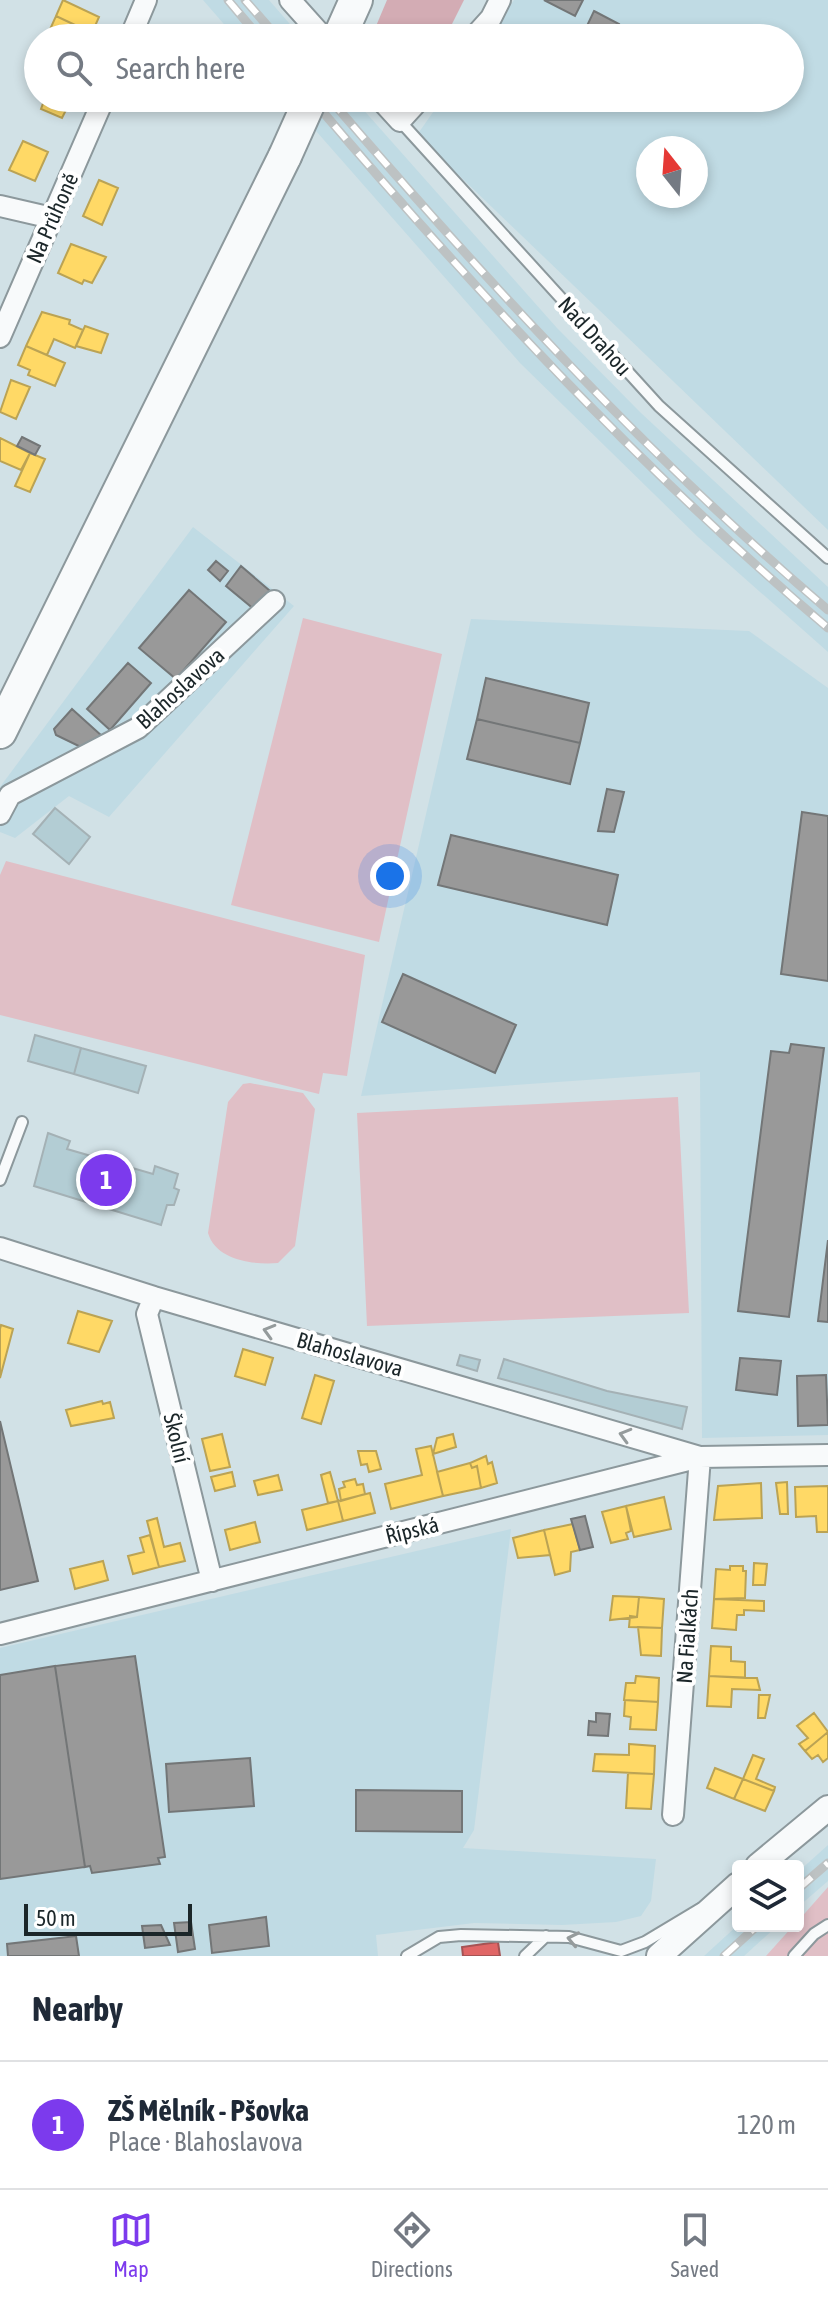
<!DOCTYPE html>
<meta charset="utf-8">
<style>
:root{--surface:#fff;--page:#f6f6f7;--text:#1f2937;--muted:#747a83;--line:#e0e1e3;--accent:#7c3aed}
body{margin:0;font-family:"Asap Condensed",sans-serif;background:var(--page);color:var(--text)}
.controls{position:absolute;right:24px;bottom:24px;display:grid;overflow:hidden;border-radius:8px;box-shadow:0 4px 12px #0003}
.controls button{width:72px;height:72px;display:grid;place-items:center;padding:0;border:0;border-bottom:2px solid var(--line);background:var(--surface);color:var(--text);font:40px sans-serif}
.compass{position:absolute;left:636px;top:136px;width:72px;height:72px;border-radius:50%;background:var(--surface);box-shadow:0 4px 12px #0003;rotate:343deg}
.scale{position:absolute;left:24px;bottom:20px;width:168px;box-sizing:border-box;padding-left:8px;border:4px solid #1b2629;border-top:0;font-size:22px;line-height:28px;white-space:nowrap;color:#1b2629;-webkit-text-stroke:6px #fff;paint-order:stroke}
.you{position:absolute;left:390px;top:876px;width:28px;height:28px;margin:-20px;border:6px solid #fff;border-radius:50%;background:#1a73e8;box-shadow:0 0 0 12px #1a73e833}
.badge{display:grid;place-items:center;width:52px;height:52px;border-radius:50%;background:var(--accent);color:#fff;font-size:26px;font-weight:700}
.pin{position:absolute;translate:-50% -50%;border:4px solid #fff;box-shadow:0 2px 8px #0006}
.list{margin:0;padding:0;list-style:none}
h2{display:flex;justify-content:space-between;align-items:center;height:104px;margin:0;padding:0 32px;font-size:34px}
h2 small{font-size:26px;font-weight:400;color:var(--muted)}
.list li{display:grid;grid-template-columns:52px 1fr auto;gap:24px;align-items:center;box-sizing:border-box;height:128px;padding:0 32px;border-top:2px solid var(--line)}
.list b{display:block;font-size:30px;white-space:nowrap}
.list p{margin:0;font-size:26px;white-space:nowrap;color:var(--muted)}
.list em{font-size:26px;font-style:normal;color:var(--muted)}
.icon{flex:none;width:44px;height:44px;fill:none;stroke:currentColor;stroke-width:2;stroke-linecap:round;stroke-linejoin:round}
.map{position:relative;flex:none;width:828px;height:1956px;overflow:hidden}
.search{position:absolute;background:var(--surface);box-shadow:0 4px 12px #0003;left:24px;right:24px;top:24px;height:88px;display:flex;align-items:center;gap:20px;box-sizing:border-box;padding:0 28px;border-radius:44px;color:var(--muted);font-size:30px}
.sheet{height:232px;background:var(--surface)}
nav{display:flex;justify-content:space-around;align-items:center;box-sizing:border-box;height:112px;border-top:2px solid var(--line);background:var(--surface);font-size:22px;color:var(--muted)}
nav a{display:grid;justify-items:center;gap:4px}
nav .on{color:var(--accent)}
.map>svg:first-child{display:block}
.built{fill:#c0dbe4;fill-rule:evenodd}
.green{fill:#e0bfc6}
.forest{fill:#d3acb4}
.homes{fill:#ffd966;stroke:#bba354;stroke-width:2}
.shops{fill:#e06666;stroke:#a55354;stroke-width:2}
.industry{fill:#999;stroke:#737677;stroke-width:2}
.building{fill:#b3cdd4;stroke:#a4b1b5;stroke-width:2}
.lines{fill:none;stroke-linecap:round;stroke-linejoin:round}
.service-casing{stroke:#8c989c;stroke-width:14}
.minor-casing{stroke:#8c989c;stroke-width:24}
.tertiary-casing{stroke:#8c989c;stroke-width:28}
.primary-casing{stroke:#8c989c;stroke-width:36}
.service{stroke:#f8fafb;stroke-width:10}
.minor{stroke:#f8fafb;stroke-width:20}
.tertiary{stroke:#f8fafb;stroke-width:24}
.primary{stroke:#f8fafb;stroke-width:32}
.rail-casing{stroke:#bdc2c3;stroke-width:9}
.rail{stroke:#fff;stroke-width:6;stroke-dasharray:18;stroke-linecap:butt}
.primary-bridge-casing{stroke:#8c989c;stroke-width:36;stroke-linecap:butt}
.primary-bridge{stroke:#f8fafb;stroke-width:32}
.oneway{stroke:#959b9c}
.labels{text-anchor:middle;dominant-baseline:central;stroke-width:8;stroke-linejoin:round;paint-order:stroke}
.street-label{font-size:22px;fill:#1b2629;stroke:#fff}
</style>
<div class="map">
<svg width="828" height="1956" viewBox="0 0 828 1956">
<rect width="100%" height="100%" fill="#d1e1e6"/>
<path class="built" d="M203 0H269L302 38H236Z
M514 0H828V530L417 135 443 98H790V38H487ZM648 148H696V196H648Z
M287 98H353L557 328 641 413 828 587V652L698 537 520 363Z
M193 527 294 606 109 817 69 796 15 838 0 832V787Z
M471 619 749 631 828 688V1435L702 1438 700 1072 361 1096Z
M511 1529 474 1830 463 1848 656 1859 651 1901 641 1916 616 1922 562 1925 474 1923 376 1935 378 1956H0V1648Z
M828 1845V1881L798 1907V1872Z
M738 1925 777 1926 744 1956H704Z"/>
<path class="green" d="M303 618 442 654 379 942 231 905Z
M6 861 365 955 347 1076 323 1073 319 1094 0 1015V875Z
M250 1083 303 1093 315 1109 295 1246 278 1263C252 1265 216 1260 208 1233L228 1102 243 1084Z
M678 1097 689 1313 367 1326 357 1113Z
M828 1887V1956H766L793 1926H798V1921Z"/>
<path class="forest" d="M387 0H464L445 38H371Z"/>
<path class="homes" d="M63 0 99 17 92 33 56 16Z
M56 16 92 33 89 38 47 36Z
M45 98H72L62 118 41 109Z
M23 141 48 152 35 181 9 170Z
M99 180 118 188 102 225 83 216Z
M71 244 106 257 92 283 84 280 82 284 58 273Z
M42 312 70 320 69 324 83 330 75 348 54 339 47 355 26 346Z
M85 326 108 334 101 353 76 346Z
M26 346 65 363 55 386 28 375 30 370 18 365Z
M11 380 30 387 16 419 0 412Z
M0 438 30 453 21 470 0 461Z
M30 453 45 459 30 492 15 486Z
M78 1311 112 1321 99 1352 68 1343Z
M1 1325 13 1329 0 1378V1329Z
M243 1349 273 1358 265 1385 235 1376Z
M315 1375 334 1381 321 1424 302 1418Z
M102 1401 103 1404 110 1402 114 1418 71 1426 66 1410Z
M222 1434 230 1467 210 1471 202 1439Z
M453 1434 456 1447 433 1454 437 1438Z
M431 1446 443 1496 391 1509 385 1484 422 1475 416 1449Z
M358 1451H376L381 1469 369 1472 367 1464 361 1465Z
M486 1456 488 1464 492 1462 497 1483 481 1488 477 1466 472 1468 470 1463Z
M470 1463 472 1468 477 1466 481 1488 443 1496 437 1472Z
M232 1472 235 1486 215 1491 211 1477Z
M330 1472 338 1501 328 1503 321 1475Z
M278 1475 282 1490 258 1495 254 1481Z
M355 1479 357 1485 363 1484 365 1494 341 1501 339 1489 345 1487 343 1482Z
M787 1482 788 1514H780L776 1483Z
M761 1483 762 1518 714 1520 718 1486Z
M828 1486V1532H817L816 1516 796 1517 795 1487Z
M370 1493 375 1513 343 1521 338 1501Z
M664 1497 671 1529 634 1537 626 1506Z
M338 1501 343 1521 307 1530 302 1510Z
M626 1506 631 1531 626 1533 628 1539 611 1543 602 1512Z
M157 1518 164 1547 180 1543 185 1561 159 1567 147 1521Z
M255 1522 260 1542 230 1550 225 1530Z
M573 1524 580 1550 571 1552 570 1571 555 1575 544 1530Z
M544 1530 550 1555 518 1558 513 1538Z
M150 1535 159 1567 133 1574 128 1556 144 1552 140 1538Z
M103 1561 108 1580 75 1589 70 1569Z
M754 1563 767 1564 765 1585H753Z
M730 1566H743V1571H746L745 1598 714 1599 716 1569 730 1570Z
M613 1596 639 1597 637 1617 610 1620Z
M639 1597 664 1599 662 1628 629 1627 630 1616 637 1617Z
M714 1599 764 1601V1611L744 1610V1615H737L736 1630 712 1628Z
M638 1627 662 1628 661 1656 641 1655Z
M711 1646 731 1647V1661L745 1662V1678L709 1676Z
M636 1676 659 1678 658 1702 624 1700 626 1683H635Z
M709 1676 757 1678 760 1690 732 1689 731 1707 707 1706Z
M759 1695H770L765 1718H758Z
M625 1700 658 1702 656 1730 630 1729 631 1717 624 1716Z
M814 1713 828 1732 805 1751 799 1744 808 1738 797 1726Z
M828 1732V1758L823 1762 818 1755 812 1759 805 1751Z
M629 1744 655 1746 654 1774 593 1771 595 1754 629 1755Z
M753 1755 764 1759 756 1779 775 1787 774 1791 743 1779Z
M715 1768 743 1779 734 1799 707 1788Z
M628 1773 654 1774 651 1809 626 1808Z
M743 1779 774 1791 765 1811 734 1799Z"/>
<path class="shops" d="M498 1942 500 1956H463L462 1947Z"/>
<path class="industry" d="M544 0H583L575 16Z
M594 11 619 24 615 38H600L585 30Z
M22 437 40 446 35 455 17 446Z
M216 561 228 571 220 581 208 570Z
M241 566 270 591 255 610 226 586Z
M189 590 226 622 176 679 139 648Z
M128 663 151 683 110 730 87 709Z
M486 678 589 703 580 743 477 719Z
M72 709 103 737 87 750 56 735 54 729Z
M477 719 580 743 570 784 467 759Z
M607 789 624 792 614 832 598 831Z
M802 812 828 816V981L781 974Z
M451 835 618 875 607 925 438 885Z
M403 974 516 1025 495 1073 382 1022Z
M791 1044 824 1048 789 1317 738 1311 771 1051 789 1053Z
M828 1240V1322L818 1321Z
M740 1358 781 1361 777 1395 736 1390Z
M826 1375 828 1425 798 1426 797 1376Z
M0 1421 38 1581 0 1590Z
M585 1516 593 1547 580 1550 571 1519Z
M135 1656 165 1857 158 1858 160 1864 92 1873 90 1866 85 1867 55 1666Z
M55 1666 85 1867 0 1879V1675Z
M596 1713 610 1714 608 1736 588 1735 589 1721 596 1722Z
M250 1758 254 1806 169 1812 166 1764Z
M356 1790 462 1791V1832L356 1831Z
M266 1917 269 1946 212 1953 209 1925Z
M191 1922 195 1949 178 1952 174 1923Z
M161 1925 170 1945 145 1948 142 1926Z
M76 1936 79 1956H8L7 1944Z"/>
<path class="building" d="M55 808 90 837 69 864 33 834Z
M35 1035 81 1048 74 1074 28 1061Z
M81 1048 146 1066 138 1093 74 1074Z
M48 1133 70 1141 67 1149 153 1174 155 1166 178 1174 174 1188 179 1190 174 1205H167L161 1225 34 1186Z
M460 1355 480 1360 477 1371 457 1365Z
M504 1359 607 1391 687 1407 682 1429 498 1378Z"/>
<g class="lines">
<g class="service-casing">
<path id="service" d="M400 121 659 406 828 558
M0 1180 22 1122
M407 1956 439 1937 461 1935 569 1937 621 1951 645 1942 700 1909
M525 1956 546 1936
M794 1956 814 1934 828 1925"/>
</g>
<g class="minor-casing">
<path id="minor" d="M290 0 324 38
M130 38 146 0
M473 38 491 18 500 0
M379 98 400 121 421 98
M0 206 52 218
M0 337 104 98
M0 814 10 795 138 728 274 601
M0 1248 154 1297 700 1457 673 1815
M154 1297 147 1314 212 1581
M0 1634 700 1457 828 1455"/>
</g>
<g class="tertiary-casing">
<path id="tertiary" d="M758 1866 828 1808
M659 1956 738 1885"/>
</g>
<g class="primary-casing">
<path id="primary" d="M339 38 356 0
M0 732 285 156"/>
</g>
<use href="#service" class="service"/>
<use href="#minor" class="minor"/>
<use href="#tertiary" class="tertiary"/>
<use href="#primary" class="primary"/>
<g class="rail-casing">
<path id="rail" d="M228 0 260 38
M245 0 278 38
M311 98C471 287 639 468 828 628
M329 98C486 281 644 453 828 610
M798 1889 828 1863
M724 1956 757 1926"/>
</g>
<use href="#rail" class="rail"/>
<g class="primary-bridge-casing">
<path id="primary-bridge" d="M285 156 311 98"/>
</g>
<use href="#primary-bridge" class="primary-bridge"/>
</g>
<defs><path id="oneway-chevron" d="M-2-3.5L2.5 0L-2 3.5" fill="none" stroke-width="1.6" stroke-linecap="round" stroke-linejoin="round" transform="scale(2)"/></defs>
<g class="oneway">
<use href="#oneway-chevron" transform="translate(269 1331) rotate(-164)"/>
<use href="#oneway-chevron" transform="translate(625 1435) rotate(-164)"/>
<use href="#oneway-chevron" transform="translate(573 1939) rotate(-168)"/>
</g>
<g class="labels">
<g class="street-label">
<text transform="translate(52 218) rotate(-66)">Na Průhoně</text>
<text transform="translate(595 336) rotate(48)">Nad Drahou</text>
<text transform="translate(180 688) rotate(-42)">Blahoslavova</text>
<text transform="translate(350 1354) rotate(16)">Blahoslavova</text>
<text transform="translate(177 1438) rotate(76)">Školní</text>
<text transform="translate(412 1530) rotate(-14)">Řípská</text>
<text transform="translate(687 1636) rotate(-86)">Na Fialkách</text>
</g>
</g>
</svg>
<div class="controls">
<button><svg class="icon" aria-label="layers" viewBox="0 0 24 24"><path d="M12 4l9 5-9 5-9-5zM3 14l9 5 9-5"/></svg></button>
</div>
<svg class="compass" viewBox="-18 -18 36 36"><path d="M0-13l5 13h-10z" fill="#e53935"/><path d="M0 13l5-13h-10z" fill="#747a83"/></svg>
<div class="scale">50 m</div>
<div class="you"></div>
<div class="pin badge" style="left:106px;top:1180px">1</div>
<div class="search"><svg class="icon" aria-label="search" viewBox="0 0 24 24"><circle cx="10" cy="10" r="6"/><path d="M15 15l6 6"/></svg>Search here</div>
</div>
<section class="sheet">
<h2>Nearby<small></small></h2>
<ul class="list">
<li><span class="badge">1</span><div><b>ZŠ Mělník - Pšovka</b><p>Place · Blahoslavova</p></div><em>120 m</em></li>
</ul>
</section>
<nav>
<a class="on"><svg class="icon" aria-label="map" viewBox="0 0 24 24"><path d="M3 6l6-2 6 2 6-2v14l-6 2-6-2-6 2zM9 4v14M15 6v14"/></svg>Map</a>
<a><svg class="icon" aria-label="directions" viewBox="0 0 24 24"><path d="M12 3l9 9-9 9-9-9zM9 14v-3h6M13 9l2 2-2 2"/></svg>Directions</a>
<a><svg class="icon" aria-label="saved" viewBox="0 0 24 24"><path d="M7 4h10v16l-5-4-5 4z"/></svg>Saved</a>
</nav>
